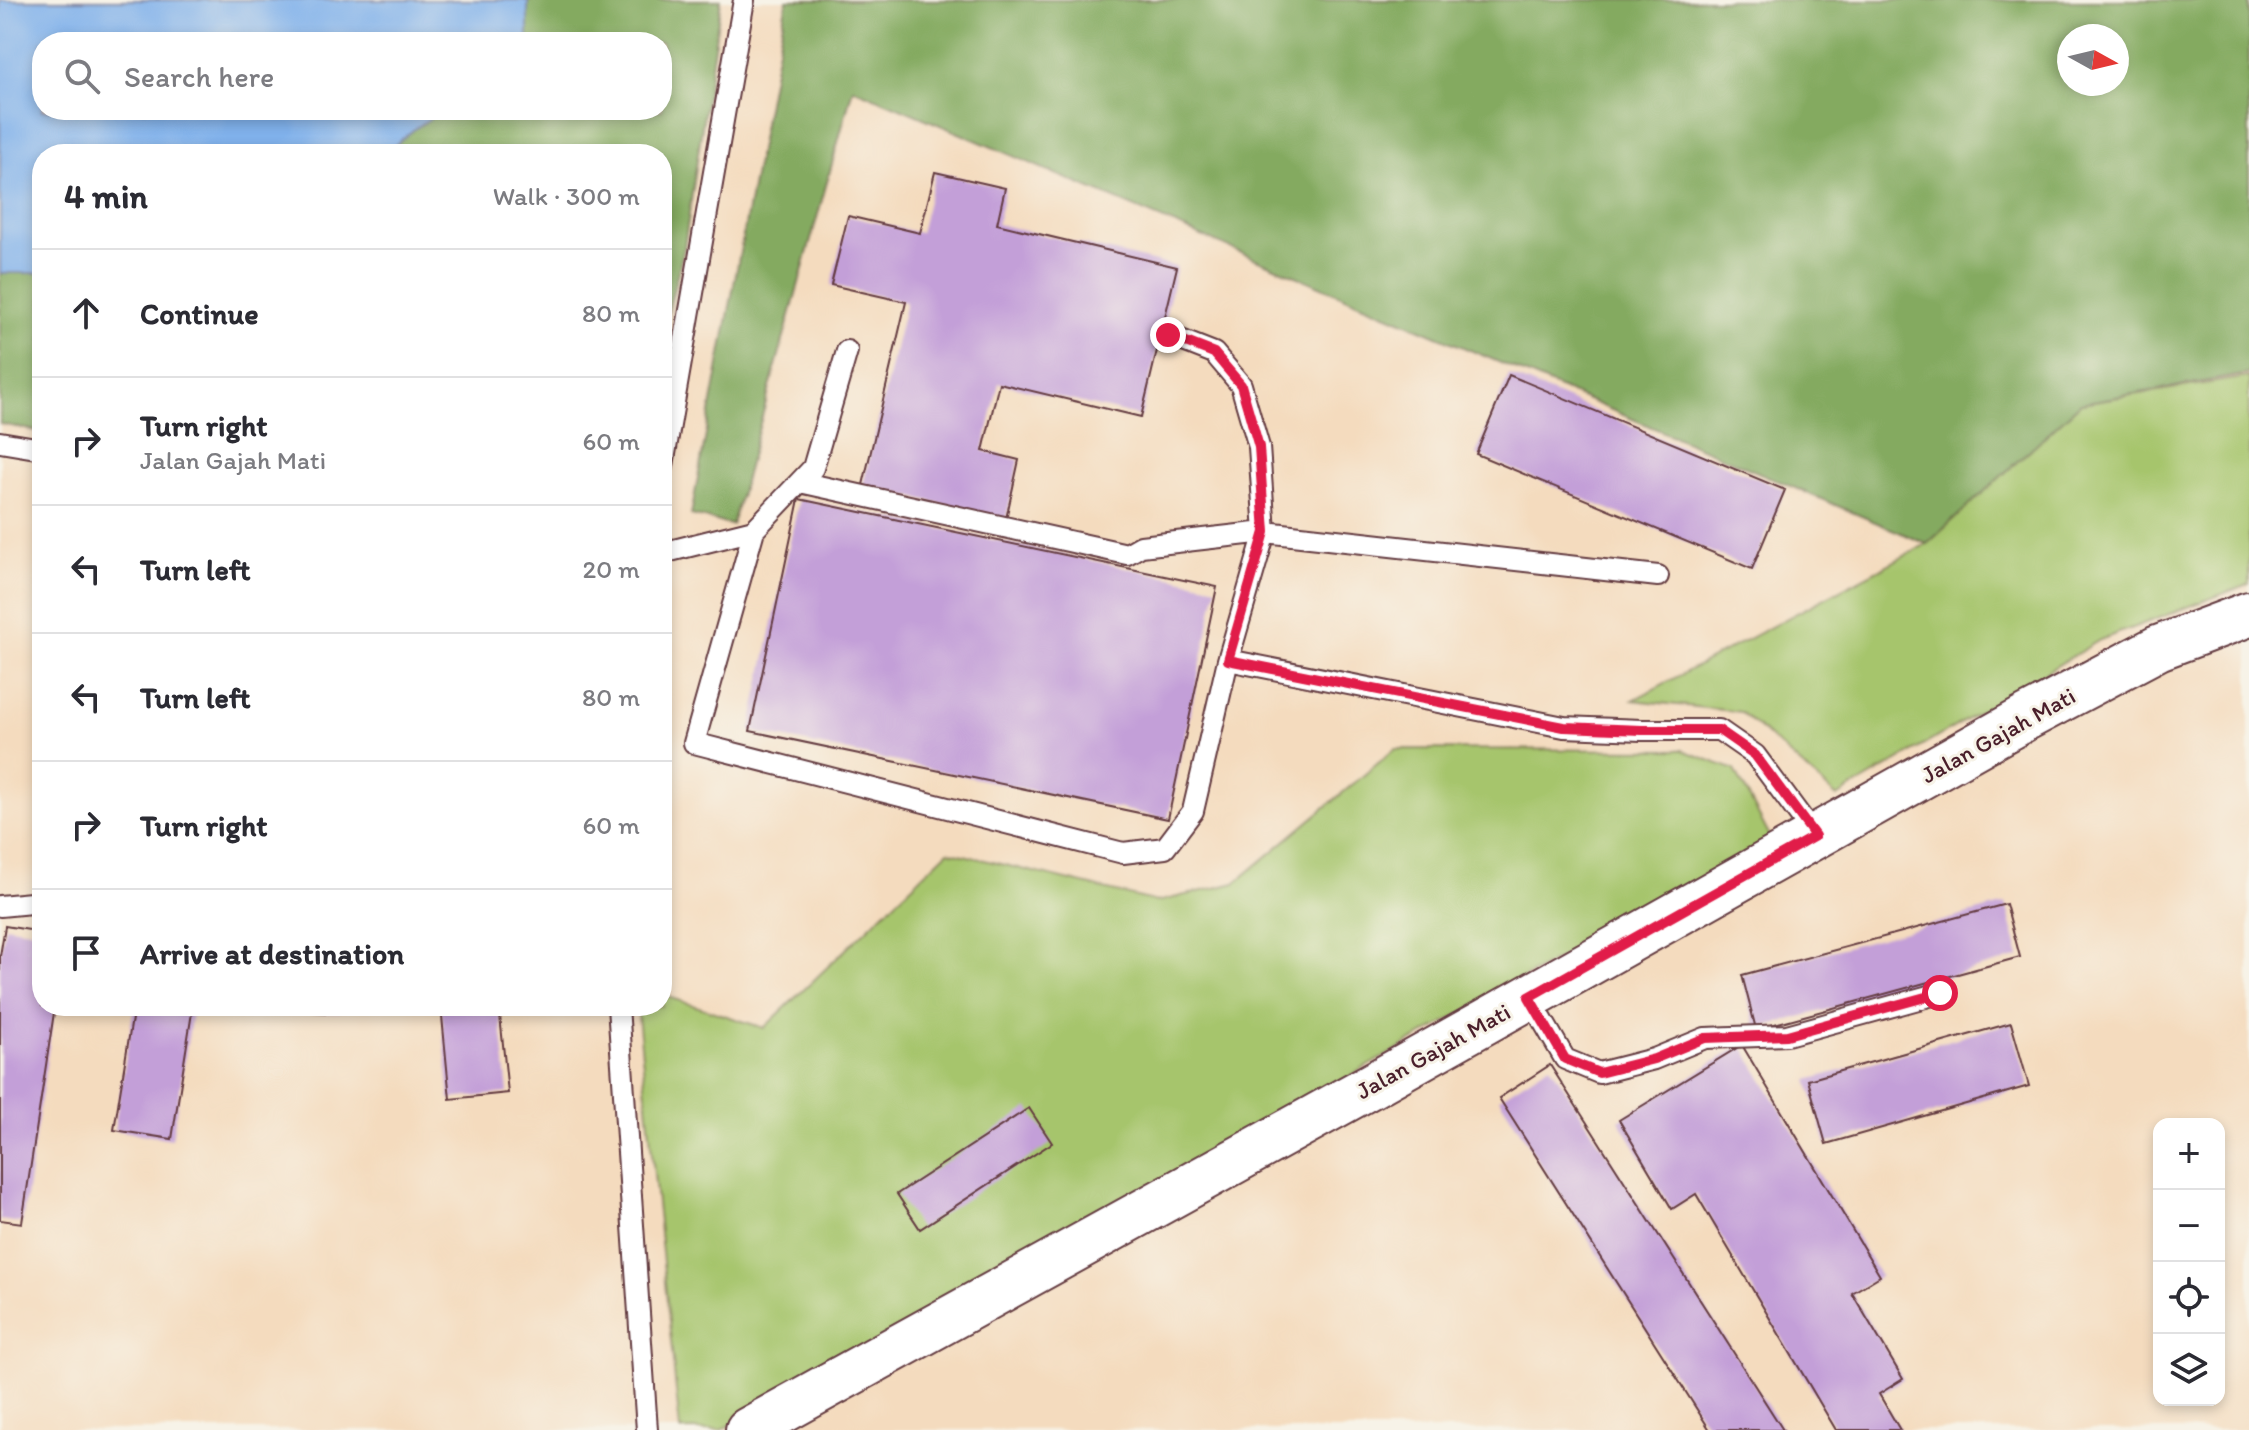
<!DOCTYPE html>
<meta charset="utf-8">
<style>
:root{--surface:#fff;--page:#f2f2f3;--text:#2b2b33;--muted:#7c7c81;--line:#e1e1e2}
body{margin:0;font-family:Itim,sans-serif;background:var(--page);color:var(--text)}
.controls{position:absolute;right:24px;bottom:24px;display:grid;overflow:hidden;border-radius:16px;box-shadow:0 4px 12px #0003}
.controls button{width:72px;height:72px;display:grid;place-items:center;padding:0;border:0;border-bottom:2px solid var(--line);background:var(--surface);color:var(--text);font:40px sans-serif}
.compass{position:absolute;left:2057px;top:24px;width:72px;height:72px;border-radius:50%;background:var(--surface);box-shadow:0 4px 12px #0003;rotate:98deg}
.stop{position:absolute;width:24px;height:24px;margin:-18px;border:6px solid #e11d48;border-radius:50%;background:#fff}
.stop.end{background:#e11d48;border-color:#fff;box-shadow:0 2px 8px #0008}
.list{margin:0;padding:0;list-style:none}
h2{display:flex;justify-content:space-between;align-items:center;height:104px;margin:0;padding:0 32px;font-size:34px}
h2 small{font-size:26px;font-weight:400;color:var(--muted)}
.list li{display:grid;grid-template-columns:52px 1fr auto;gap:24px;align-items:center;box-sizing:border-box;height:128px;padding:0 32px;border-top:2px solid var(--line)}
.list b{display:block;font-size:30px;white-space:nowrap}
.list p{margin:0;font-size:26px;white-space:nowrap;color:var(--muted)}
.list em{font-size:26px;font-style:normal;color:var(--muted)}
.icon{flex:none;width:44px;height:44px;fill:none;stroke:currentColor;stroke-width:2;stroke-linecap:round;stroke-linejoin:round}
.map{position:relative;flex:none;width:2249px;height:1430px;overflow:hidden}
.search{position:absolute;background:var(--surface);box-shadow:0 4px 12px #0003;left:32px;top:32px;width:640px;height:88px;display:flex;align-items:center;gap:20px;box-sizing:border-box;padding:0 28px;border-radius:32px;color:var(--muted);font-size:30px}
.panel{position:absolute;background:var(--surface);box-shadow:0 4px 12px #0003;left:32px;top:144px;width:640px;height:872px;border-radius:32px}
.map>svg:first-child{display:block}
.green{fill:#a6c56c;stroke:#78724c;stroke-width:2}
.forest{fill:#84aa60;stroke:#676446;stroke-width:2;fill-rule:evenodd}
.water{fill:#80b1eb;stroke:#65688b;stroke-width:2}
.building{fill:#c39fd8}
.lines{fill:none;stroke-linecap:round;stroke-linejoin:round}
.service-casing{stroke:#643b41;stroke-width:24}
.secondary-casing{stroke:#643b41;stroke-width:48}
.service{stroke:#fff;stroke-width:20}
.secondary{stroke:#fff;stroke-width:44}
.route{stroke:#e11d48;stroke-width:10}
.labels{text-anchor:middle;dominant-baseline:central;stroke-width:6;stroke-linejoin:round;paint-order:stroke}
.street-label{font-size:24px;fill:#4a1f2b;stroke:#f7f3e8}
</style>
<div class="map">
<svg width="2249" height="1430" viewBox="0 0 2249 1430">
<rect width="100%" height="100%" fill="#f7f3e8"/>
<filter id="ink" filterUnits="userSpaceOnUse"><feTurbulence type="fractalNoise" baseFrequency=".0125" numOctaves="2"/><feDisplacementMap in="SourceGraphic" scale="16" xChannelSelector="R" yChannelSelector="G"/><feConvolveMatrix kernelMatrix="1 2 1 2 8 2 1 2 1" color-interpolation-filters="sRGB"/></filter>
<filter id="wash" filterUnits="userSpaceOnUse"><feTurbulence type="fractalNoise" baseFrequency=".006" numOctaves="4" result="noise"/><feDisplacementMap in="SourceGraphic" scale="32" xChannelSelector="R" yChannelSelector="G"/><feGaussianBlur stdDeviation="1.8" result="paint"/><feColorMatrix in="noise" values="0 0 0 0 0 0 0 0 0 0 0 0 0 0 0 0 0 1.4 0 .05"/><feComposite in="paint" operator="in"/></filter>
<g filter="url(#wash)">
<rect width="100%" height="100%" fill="#f4dbbe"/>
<path class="green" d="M2249 377V584L2100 640 1837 797 1741 712 1633 700 1927 544 2081 403Z
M1395 749 1683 750 1735 770 1771 839 721 1430H680L637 1006H662V995L764 1028 948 851 1157 902 1235 883Z"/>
<path class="forest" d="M528 0H721L684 248 662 335V154H384L413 130 442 110H662V42H527Z
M787 0H2249V374L2081 403 1927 544 853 88 732 525 691 515ZM2117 36V84H2069V36Z
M0 273H42V432L0 424Z"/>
<path class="water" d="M0 0H528V41L42 42V110H442L413 130 384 154H42V273H0Z"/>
<g id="blocks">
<path class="building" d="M935 172 1005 188 997 224 1177 267 1141 417 999 383 983 451 1019 460 1006 519 863 485 906 302 831 285 848 216 920 233Z
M1509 375 1785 490 1752 569 1476 454Z
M799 499 1217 587 1168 819 750 731Z
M2006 904 2020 957 1756 1029 1742 975Z
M5 926 42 932V1006H55L22 1223 0 1220V956Z
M134 1006H193L172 1139 114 1130Z
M254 1006H340V1013L253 1010Z
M441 1006H499L508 1093 450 1099Z
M2011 1023 2029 1086 1826 1144 1808 1080Z
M1742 1045 1880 1276 1852 1293 1903 1379 1879 1394 1900 1430H1836L1696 1194 1672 1209 1619 1120Z
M1550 1065 1783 1430H1710L1499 1098Z
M1029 1108 1052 1143 920 1229 897 1194Z"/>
</g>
</g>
<g filter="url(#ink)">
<use href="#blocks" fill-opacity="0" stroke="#643b41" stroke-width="2"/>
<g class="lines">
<g class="service-casing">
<path id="service" d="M1168 335 1214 353 1241 385 1259 447 1265 532 1228 660
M847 351 813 468 754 530 694 743 1123 853 1165 848 1193 811 1228 660 1564 727 1642 730H1719L1755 755 1815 836
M0 442 42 449
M662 471 744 0
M800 482 1127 554 1141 546 1265 532 1658 576
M662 553 754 530
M0 906 42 902
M1529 997 1565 1059 1599 1073 1654 1059 1705 1038 1787 1035 1940 993
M618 1006 647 1430"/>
</g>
<g class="secondary-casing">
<path id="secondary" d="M748 1430 1369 1087 2024 719 2158 648 2249 614"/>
</g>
<use href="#service" class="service"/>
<use href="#secondary" class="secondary"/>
</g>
</g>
<g class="lines" filter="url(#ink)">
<path class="route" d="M1168 335 1214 353 1241 385 1259 447 1265 532 1228 660 1564 727 1642 730H1719L1755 755 1815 836 1529 997 1565 1059 1599 1073 1654 1059 1705 1038 1787 1035 1940 993"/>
</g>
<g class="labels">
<g class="street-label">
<text transform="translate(1998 735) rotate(-29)">Jalan Gajah Mati</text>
<text transform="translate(1433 1051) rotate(-29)">Jalan Gajah Mati</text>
</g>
</g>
</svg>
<div class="controls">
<button>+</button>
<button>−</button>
<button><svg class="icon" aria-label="locate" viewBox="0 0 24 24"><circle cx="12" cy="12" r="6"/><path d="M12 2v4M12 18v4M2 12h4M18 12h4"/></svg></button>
<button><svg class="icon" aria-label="layers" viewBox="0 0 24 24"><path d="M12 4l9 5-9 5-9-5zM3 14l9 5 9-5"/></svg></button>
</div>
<svg class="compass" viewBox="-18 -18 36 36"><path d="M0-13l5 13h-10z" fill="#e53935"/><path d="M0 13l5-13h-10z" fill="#7c7c81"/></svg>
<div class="stop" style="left:1940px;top:993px"></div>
<div class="stop end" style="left:1168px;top:335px"></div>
<div class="search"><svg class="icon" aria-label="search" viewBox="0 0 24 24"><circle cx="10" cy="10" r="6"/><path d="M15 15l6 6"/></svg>Search here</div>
<section class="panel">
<h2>4 min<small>Walk · 300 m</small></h2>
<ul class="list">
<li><svg class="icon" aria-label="ahead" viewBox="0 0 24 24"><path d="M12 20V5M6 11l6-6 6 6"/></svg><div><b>Continue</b></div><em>80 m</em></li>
<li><svg class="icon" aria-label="right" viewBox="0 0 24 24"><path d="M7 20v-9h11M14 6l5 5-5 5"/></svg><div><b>Turn right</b><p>Jalan Gajah Mati</p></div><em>60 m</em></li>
<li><svg class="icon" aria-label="left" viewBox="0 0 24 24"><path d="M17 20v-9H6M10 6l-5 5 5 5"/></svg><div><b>Turn left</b></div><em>20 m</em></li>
<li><svg class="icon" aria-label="left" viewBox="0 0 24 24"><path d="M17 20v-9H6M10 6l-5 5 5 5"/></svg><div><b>Turn left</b></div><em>80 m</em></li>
<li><svg class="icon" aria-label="right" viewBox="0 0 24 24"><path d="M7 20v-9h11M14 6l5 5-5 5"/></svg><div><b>Turn right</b></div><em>60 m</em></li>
<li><svg class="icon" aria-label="arrive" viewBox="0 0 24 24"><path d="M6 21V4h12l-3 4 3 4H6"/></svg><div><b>Arrive at destination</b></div></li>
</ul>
</section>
</div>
